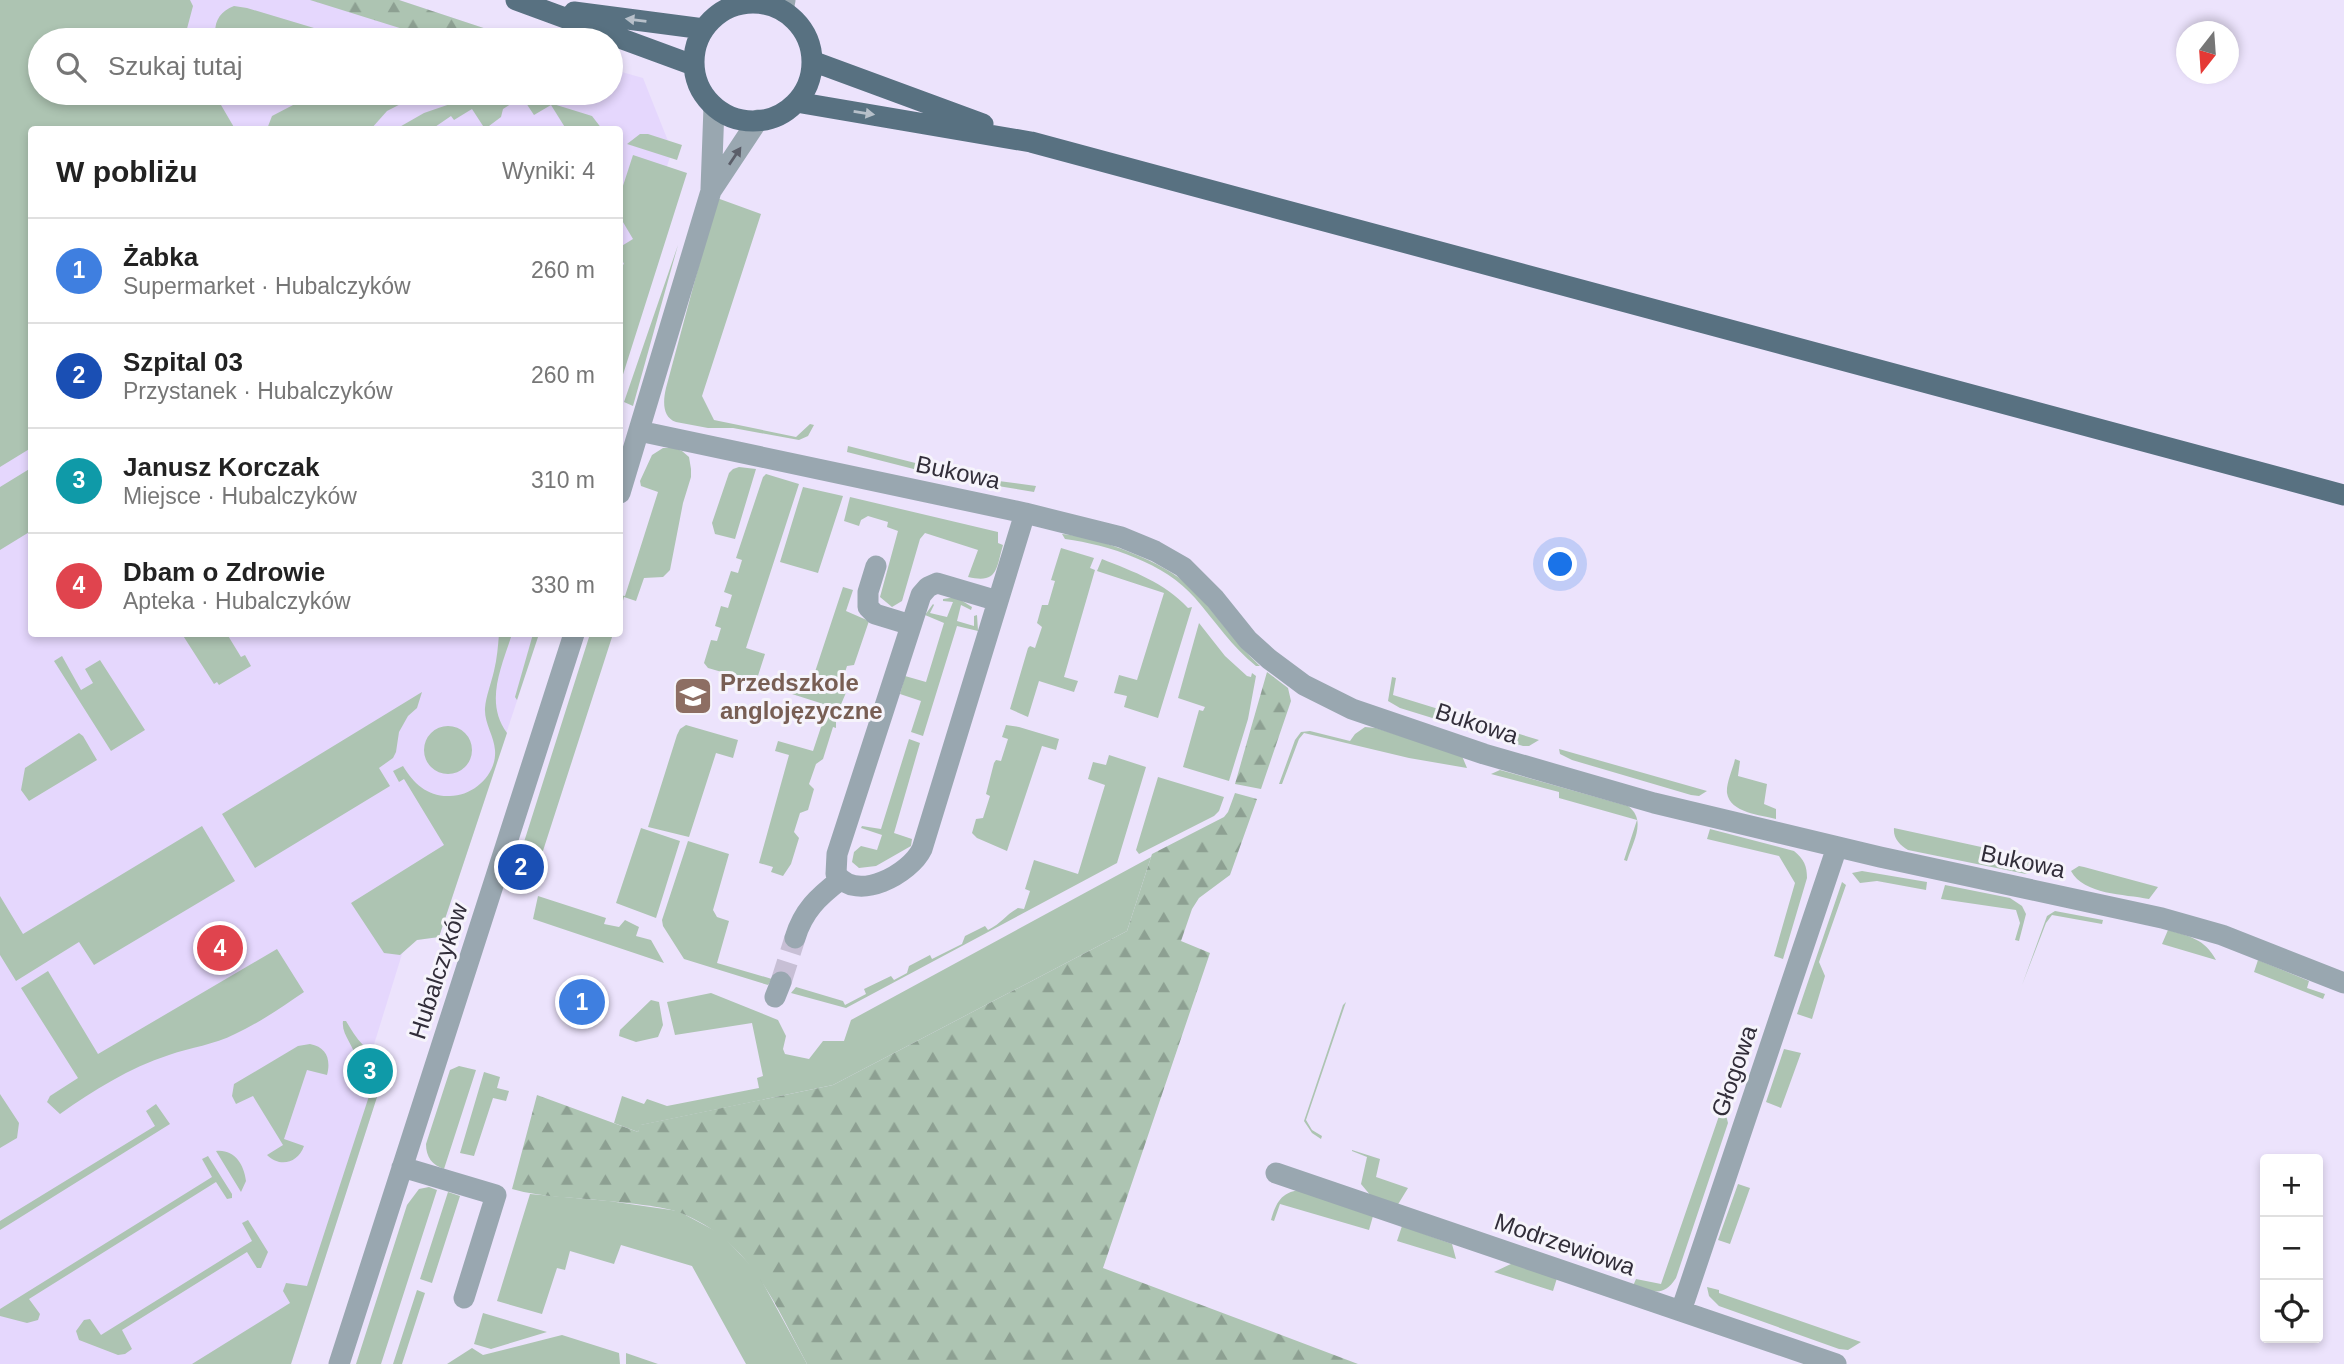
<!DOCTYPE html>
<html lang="pl">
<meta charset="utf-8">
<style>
:root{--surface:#fff;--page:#f6f6f6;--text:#222;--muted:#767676;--line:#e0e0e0;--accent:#b8347b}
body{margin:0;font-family:Arial,sans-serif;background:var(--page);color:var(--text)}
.controls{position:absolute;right:21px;bottom:21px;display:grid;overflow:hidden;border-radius:7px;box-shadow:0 4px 10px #0003}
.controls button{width:63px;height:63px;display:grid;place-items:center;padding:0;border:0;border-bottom:2px solid var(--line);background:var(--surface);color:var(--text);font:35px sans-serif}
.compass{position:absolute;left:2176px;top:21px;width:63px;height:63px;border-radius:50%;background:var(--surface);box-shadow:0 4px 10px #0003;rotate:197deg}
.you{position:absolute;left:1561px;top:565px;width:24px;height:24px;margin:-18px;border:5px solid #fff;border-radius:50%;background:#1a73e8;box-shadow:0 0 0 10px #1a73e833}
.badge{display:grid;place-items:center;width:46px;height:46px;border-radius:50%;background:var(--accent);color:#fff;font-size:23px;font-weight:700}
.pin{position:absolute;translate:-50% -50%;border:4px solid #fff;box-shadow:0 2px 7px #0006}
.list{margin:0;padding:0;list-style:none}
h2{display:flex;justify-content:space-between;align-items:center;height:91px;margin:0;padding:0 28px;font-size:30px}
h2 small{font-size:23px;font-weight:400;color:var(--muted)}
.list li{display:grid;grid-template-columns:46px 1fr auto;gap:21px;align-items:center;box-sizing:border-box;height:105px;padding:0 28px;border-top:2px solid var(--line)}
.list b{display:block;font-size:26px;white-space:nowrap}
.list p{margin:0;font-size:23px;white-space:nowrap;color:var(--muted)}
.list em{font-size:23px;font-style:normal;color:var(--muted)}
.icon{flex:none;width:38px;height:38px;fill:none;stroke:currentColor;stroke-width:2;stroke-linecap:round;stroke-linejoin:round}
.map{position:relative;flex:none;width:2344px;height:1364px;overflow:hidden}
.search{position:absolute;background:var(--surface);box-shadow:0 4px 10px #0003;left:28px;top:28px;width:595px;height:77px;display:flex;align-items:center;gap:18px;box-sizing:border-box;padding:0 24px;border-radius:38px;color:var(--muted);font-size:26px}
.panel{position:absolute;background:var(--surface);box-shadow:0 4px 10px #0003;left:28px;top:126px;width:595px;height:511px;border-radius:7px}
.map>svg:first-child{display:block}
.built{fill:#e5d7fd}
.green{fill:#adc4b2}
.forest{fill:url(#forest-firs)}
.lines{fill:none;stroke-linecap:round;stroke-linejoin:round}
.minor-tunnel{stroke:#c7bfd5;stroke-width:21;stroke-dasharray:21 10;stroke-linecap:butt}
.minor{stroke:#99a7b0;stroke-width:21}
.major{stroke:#587181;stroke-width:21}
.oneway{fill:#b7c0ca}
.oneway2{fill:#5b5e69}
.labels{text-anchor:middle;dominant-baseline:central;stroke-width:6;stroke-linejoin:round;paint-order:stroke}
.street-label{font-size:24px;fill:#322e3a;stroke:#f6f4fb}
.education-label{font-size:24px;font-weight:bold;fill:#785e54;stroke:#f6f4fb;text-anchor:start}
</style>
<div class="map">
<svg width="2344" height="1364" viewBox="0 0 2344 1364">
<defs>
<pattern id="forest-firs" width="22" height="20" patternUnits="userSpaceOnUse" patternTransform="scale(1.75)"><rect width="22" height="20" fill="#adc4b2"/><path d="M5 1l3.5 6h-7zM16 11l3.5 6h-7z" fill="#8da092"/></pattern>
</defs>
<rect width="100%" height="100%" fill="#ece3fc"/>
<path class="built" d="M0 0H399L520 40H40V93H611V69L643 78 672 151 620 310V130H32V634H539L439 937 417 940 412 942 402 954 372 1051 383 1054 386 1058 387 1066 291 1364H0Z"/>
<path class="green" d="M0 0H190L193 6 184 40H40V93H214L235 129 32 130 31 448 0 467Z
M234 6 247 8 344 37V40H216C213 24 218 12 234 6Z
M316 93H422L387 111 371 129H267L272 116Z
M482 93 521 94 592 116 602 129H566L551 105 534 115 522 97 503 109 501 117 489 126 490 129H485L472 109 454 120 451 116 432 129H396L424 113Z
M640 134H648L682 145 677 160 627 144Z
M633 155 687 173 620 384V267L624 264 620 256V247L633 239 620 217V195Z
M717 198 761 214 702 396 714 420 796 437 810 424 814 425 808 436 799 440 733 428H708L676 422C662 417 663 401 666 388Z
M678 245 633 406 624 402Z
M848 446 955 473 953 479 847 452Z
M663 448H674L682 451 689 457 691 469V477L683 503 670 570 663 577 644 578 636 601 624 597 620 612V595L625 596 658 492 641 486 640 481 652 455Z
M739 467 756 469 735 539 715 534 712 523 729 473 733 469Z
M31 468V531L0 550V487Z
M766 474 799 484 746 648 765 654 756 682 708 668 704 663 711 640 717 641 721 628 715 626 721 606 728 608 732 595 724 592 731 571 738 573 742 560 736 558 763 477Z
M968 477 1036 486 1034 492 967 481Z
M803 487 843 496 818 573 780 562Z
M850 497 998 532V543L1003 545C996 569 998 584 968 577L978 550 925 533 920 539 902 601 892 607 880 597 898 531 887 527 888 522 868 516 861 520 859 526 844 521Z
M1062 534C1098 537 1166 562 1191 588 1216 613 1234 642 1260 666H1256C1232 647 1215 621 1195 598 1165 563 1109 545 1065 539Z
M1061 548 1094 558 1090 568 1095 570 1064 677 1078 681 1074 692 1039 681 1028 717 1010 709 1028 648 1030 646 1035 648 1042 627 1037 623 1042 605H1048L1055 581 1051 580Z
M1102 559C1134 572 1164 582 1188 608L1192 607 1158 718 1124 707 1127 696 1114 693 1119 675 1137 680 1164 593 1097 571Z
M843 587 853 590 846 611 869 621 854 665 847 666 841 685 848 688 839 709 792 694 796 683 810 687Z
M956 597 972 607 971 610 961 605 957 621 974 626V616L977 615 978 631 957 626 923 736 911 732 921 701 900 694 905 676 926 682 944 623 925 615 933 604 934 605 930 613 947 617 953 602 943 601V599Z
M1199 623 1225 656 1247 676 1251 677 1252 673 1256 676 1248 719 1229 781 1183 767 1199 710 1203 711 1205 707 1178 698Z
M182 634H227L241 657 245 655 251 666 219 685 217 682 214 684Z
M499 634H512C502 666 484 702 507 733L439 937 417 940 400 955 384 953 351 903 444 845 404 779 399 782 393 771 403 766C414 784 428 797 450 796 473 796 497 775 495 750 494 736 484 723 485 708 486 696 491 684 494 671 497 659 498 646 499 634Z
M533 634H539L517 700 515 697Z
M590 634H613L531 888 521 885 532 846 524 842Z
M62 656 81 690 93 683 85 669 100 660 145 730 111 751 54 661Z
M1392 677 1396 678 1393 695 1539 740 1529 746H1523L1400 708 1388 701Z
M422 692 417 708 408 716 399 732 396 752 393 758 379 768 390 786 255 868 222 814Z
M825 715 836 718V728L833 727 823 759 816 764 809 784 814 789 808 810 800 813 794 832 799 838 791 864 783 876 771 872 773 867 759 863 789 755 775 751 778 741 813 751Z
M686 725 738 740 733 758 716 753 689 837 648 827 677 735 680 729Z
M1006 725 1019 727 1059 739 1056 750 1042 746 1007 851 977 838 972 833 976 819 983 818 990 796 986 794 994 763 996 760 1001 761 1008 739 1002 737Z
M424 750a24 24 0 1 1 48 0a24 24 0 1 1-48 0Z
M1365 727 1376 728 1462 756 1467 768 1409 758 1304 733 1299 739 1282 784H1279L1295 740 1301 732 1310 731 1350 741 1355 734Z
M79 733 83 736 97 760 29 801 21 790 25 768Z
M909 739 920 743 894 833 912 839 911 846 876 866 859 868 852 862 854 852 861 846 877 850 882 835 861 828 862 826 881 829Z
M1559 749 1707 791 1699 796 1691 795 1572 760 1560 754Z
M1109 755 1146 767 1117 863 846 1008 791 993 796 987 843 1001 845 1005 866 994 864 989 891 976 894 980 907 973 909 966 930 955 932 959 962 944 965 936 985 926 988 930C1002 923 1004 916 1018 908L1024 909 1030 891 1025 889 1034 860 1078 874 1105 785 1088 779 1093 762 1106 765Z
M1735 759 1740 761 1738 776 1767 784 1764 804 1776 809V819C1761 815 1730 813 1727 793 1726 783 1733 769 1735 759Z
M1500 770 1628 806C1647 820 1633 842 1627 861L1624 860 1637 820 1559 798V792L1491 774Z
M1158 777 1224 797 1219 811 1214 816 1139 854 1136 850Z
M202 826 235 881 94 965 79 942 16 981 0 955V896L23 934Z
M641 828 680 841 656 918 616 903Z
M1894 828 2045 861 2036 871 2026 874 1908 850C1900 845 1893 839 1894 828Z
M1710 829 1794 851C1804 859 1807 866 1807 878L1783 959 1774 956 1795 883 1779 856 1707 839Z
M688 841 729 854 713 910 717 917 729 921 717 963 772 979 768 985 684 959 663 926 662 920Z
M1151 857 1127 931 833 1085 641 1125 638 1132 614 1123 622 1096 644 1104 647 1099 667 1106 759 1088 757 1078 763 1076 752 1023 675 1035 667 1002 711 993 778 1020 786 1036 783 1049 785 1054 809 1059 823 1041H844L851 1020Z
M2079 866 2084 867 2158 887 2149 899C2124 894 2084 895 2071 871Z
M1862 871 1927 882 1926 890 1877 881 1860 883 1852 873Z
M1842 882 1846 885 1819 962 1825 976 1812 1019 1797 1014Z
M1945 885 2010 898 2022 906 2026 914 2019 941 2015 940 2020 923 2016 910 1941 899Z
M538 896 606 918 604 924 619 927 625 920 639 927 636 936 651 940 664 963 533 919Z
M2055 911 2103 920 2102 924 2052 915 2046 923 2022 985 2047 916Z
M2168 930C2189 936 2205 939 2216 960L2162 944Z
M277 949 304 992C282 1007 259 1023 235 1034 214 1045 191 1047 169 1055 129 1068 94 1090 60 1114L47 1102 50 1096 78 1078 21 988 48 971 98 1054Z
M2258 960 2309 981 2307 988 2325 994 2323 999 2254 972Z
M651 1000 659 1002 663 1025 658 1037 636 1042 619 1036 620 1030Z
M1346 1002 1306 1120 1312 1130 1322 1136 1321 1139 1312 1133 1304 1121 1343 1005Z
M343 1021H346C351 1029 356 1038 363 1045 372 1055 386 1049 387 1066L291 1364H192L290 1303 283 1291 286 1283 307 1286 371 1090 351 1084C353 1076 357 1068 356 1060 355 1046 341 1035 343 1021Z
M310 1044C327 1047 331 1060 327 1075L307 1070 284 1139 304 1146C298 1163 280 1168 267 1155L283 1145 253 1096 236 1104 232 1096 234 1084 298 1046Z
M1784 1049 1801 1053 1781 1108 1766 1102Z
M459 1066 476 1070 444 1169C432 1165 426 1157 426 1144L450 1070Z
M484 1072 500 1077 497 1088 509 1091 506 1101 493 1098 474 1156 460 1153Z
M0 1094 19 1123 17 1138 0 1148Z
M156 1104 170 1124 0 1230V1221L155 1126 146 1111Z
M1720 1113 1726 1115 1728 1123 1676 1278C1663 1298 1653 1291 1633 1286L1636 1279 1661 1284Z
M1352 1150 1380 1159 1376 1177 1408 1188 1397 1206 1371 1196 1361 1184 1367 1157 1352 1151Z
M216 1151C234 1149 244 1164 246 1181L241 1192Z
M208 1156 232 1194V1198L227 1199 216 1182 29 1299 40 1314 38 1320 27 1323 0 1316V1309L212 1177 202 1159Z
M1738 1184 1750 1188 1730 1244 1718 1240Z
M429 1187 437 1190 381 1364H356L407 1205 419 1189Z
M1300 1190 1373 1216 1369 1230 1280 1204 1274 1221 1271 1220C1276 1203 1281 1192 1300 1190Z
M448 1192 460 1196 432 1283 420 1279Z
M530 1194 609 1201 678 1211 721 1234 757 1272 807 1364H746L692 1266 621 1245 614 1264 570 1251 565 1270 557 1268 542 1314 497 1301Z
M248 1220 268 1252 261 1268H257L247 1252 122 1330 132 1349 125 1354 118 1355 79 1340 76 1331 84 1320 90 1319 101 1335 252 1241 242 1223Z
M1402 1226 1452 1244 1456 1259 1397 1241Z
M1513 1263 1557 1278 1553 1291 1494 1272Z
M1707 1287 1719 1290V1293L1861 1342 1848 1350 1839 1349 1719 1306 1709 1296Z
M417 1290 425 1293 402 1364H393Z
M483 1313 547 1332 491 1349 474 1344Z
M562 1335 619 1353 620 1364H447L472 1348 483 1355Z
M626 1353 658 1364H626Z"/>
<path class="forest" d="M310 0H399L520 40H438Z
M1267 672 1288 688 1291 701 1261 789 1235 784Z
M1235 793 1257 799 1230 875 1199 898 1192 909 1181 941 1210 953 1103 1268 1358 1364H807C773 1301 751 1242 681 1213 664 1206 626 1203 607 1201 575 1197 543 1198 512 1189L537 1095 638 1132 640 1125 833 1085 1127 931 1152 854 1224 817 1228 812Z"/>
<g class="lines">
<path class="minor-tunnel" d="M781 982 795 938"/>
<path class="minor" d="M756 2 757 0
M783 11 785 0
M711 189 714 107
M639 431 1025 513 1121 537 1155 551 1183 567 1215 599 1248 640 1269 659 1304 685 1352 709 1484 754 1654 803 1880 857 2162 918 2222 935 2344 983
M620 493 711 191 758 120
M876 566 868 592V607L875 614 911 625
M998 601 937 583 928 587 921 595 837 854 836 874C857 903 910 874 922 849L1025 513
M795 938C803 911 818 897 840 880
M775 997 781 982
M402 1167 496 1195 464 1298
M1276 1173 1836 1364
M1681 1311 1837 847
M339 1364 574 634"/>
<path class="major" d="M516 0 693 65
M694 62a59 59 0 1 1 118 0a59 59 0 1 1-118 0Z
M574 12 704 29
M812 61 983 124
M796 102 1031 142 2344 495"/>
</g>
<defs><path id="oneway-solid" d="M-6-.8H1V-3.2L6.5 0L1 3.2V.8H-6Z" transform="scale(1.75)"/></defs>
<g class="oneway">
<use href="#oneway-solid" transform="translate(636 20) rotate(-173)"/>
<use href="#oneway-solid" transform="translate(864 113) rotate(9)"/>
</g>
<use class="oneway2" href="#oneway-solid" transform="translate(735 156) rotate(-56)"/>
<defs>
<g id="school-square" transform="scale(2.0125)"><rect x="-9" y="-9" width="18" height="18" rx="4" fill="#8d6e63" stroke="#f6f4fb"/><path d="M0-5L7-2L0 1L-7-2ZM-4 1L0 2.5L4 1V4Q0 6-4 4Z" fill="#fff"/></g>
</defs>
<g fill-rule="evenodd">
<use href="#school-square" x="693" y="696"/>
</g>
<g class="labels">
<g class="street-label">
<text transform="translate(958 472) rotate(12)">Bukowa</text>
<text transform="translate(1477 723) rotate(18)">Bukowa</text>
<text transform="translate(2023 861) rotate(12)">Bukowa</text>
<text transform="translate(438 971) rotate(-72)">Hubalczyków</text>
<text transform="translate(1734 1071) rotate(-71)">Głogowa</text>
<text transform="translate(1565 1244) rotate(19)">Modrzewiowa</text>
</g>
<g class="education-label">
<text x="720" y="682">Przedszkole<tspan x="720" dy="28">anglojęzyczne</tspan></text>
</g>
</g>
</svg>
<div class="controls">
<button>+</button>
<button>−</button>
<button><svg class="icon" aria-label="locate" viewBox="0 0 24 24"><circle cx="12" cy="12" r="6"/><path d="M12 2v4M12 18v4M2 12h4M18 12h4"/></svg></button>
</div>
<svg class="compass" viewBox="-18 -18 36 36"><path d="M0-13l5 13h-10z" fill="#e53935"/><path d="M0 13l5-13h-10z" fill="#767676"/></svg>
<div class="you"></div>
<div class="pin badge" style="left:582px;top:1002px;background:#3f7fe0">1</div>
<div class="pin badge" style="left:521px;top:867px;background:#1a4fb4">2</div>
<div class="pin badge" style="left:370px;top:1071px;background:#0f9aa8">3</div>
<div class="pin badge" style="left:220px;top:948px;background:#e0444e">4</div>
<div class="search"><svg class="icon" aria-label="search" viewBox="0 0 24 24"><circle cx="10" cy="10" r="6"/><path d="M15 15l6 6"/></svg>Szukaj tutaj</div>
<section class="panel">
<h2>W pobliżu<small>Wyniki: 4</small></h2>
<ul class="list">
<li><span class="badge" style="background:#3f7fe0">1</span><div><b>Żabka</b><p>Supermarket · Hubalczyków</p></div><em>260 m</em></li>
<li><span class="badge" style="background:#1a4fb4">2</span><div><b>Szpital 03</b><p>Przystanek · Hubalczyków</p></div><em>260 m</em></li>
<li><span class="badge" style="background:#0f9aa8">3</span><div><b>Janusz Korczak</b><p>Miejsce · Hubalczyków</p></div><em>310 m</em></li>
<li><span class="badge" style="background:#e0444e">4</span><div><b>Dbam o Zdrowie</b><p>Apteka · Hubalczyków</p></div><em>330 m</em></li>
</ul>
</section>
</div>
